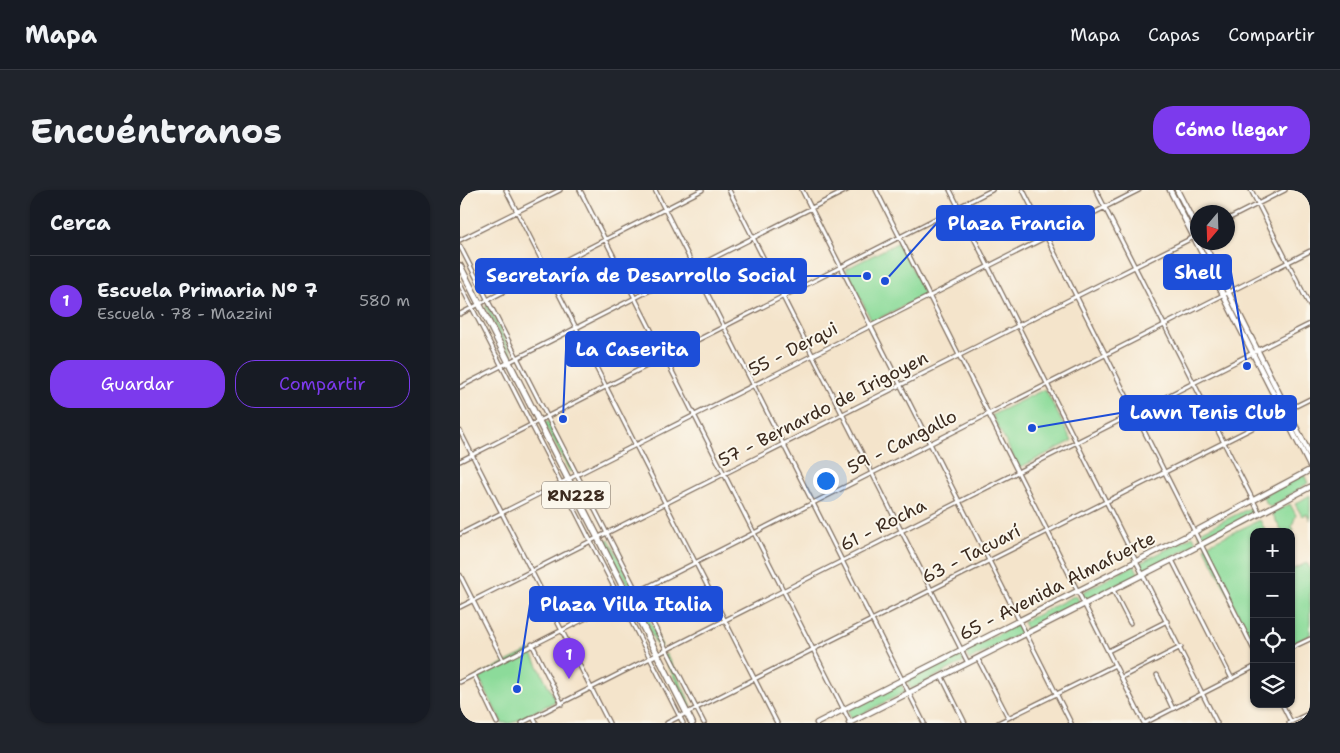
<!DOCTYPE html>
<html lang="es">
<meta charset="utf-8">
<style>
:root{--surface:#171b24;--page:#20242c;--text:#f1f3f6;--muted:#9ea1a6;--line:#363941;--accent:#7c3aed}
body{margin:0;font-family:"Shantell Sans",sans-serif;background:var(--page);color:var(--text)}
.controls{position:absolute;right:15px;bottom:15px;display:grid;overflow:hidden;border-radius:10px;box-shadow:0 1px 4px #0004}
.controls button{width:45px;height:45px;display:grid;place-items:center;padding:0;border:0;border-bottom:1px solid var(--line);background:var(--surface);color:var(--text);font:25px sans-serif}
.compass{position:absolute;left:730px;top:15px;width:45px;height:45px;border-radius:50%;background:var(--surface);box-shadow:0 1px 4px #0004;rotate:199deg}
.you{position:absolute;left:365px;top:290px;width:18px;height:18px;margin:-12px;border:4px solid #fff;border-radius:50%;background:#1a73e8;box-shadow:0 0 0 8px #1a73e833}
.badge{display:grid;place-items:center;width:32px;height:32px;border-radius:50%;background:var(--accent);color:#fff;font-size:16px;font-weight:700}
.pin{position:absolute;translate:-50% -41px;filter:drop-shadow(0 1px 2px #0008)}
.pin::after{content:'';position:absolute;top:26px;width:18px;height:15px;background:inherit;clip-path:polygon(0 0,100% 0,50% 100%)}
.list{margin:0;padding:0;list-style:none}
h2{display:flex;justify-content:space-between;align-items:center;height:65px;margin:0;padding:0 20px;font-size:21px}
h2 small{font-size:16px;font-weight:400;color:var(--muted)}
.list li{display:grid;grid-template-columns:32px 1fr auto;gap:15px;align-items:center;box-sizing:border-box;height:90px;padding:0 20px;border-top:1px solid var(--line)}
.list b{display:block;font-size:19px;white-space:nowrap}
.list p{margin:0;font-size:16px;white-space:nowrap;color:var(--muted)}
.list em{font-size:16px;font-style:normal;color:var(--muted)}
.actions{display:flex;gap:10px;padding:15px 20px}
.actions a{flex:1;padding:11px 0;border:1px solid var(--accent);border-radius:20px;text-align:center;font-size:18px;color:var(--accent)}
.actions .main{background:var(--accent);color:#fff}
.icon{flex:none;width:28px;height:28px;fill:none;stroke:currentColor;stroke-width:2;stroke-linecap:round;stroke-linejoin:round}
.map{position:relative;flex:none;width:850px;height:533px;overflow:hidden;border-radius:20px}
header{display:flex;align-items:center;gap:30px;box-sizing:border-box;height:70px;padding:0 25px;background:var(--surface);border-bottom:1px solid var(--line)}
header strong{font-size:24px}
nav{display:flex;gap:28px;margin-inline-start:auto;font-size:18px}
.intro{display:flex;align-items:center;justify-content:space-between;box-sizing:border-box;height:120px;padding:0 30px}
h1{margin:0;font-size:35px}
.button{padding:12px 22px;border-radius:20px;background:var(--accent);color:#fff;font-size:18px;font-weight:700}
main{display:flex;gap:30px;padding:0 30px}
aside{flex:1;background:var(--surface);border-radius:20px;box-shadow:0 1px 4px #0004}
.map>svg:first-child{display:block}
.green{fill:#8cdb9a;stroke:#64825c}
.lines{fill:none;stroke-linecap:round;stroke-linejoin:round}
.street-casing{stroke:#7c6b5b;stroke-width:5.5}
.secondary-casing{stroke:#7c6b5b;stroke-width:7}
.highway-casing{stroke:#7c6b5b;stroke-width:8}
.street{stroke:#fff;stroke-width:3}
.secondary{stroke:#fff;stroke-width:4.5}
.highway{stroke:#fff;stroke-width:5.5}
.labels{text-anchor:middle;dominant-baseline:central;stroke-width:4;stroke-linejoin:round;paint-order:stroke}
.shield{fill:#fbf7ec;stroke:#75685c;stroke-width:1}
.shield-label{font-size:16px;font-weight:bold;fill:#3b2a1e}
.street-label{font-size:18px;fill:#3b2a1e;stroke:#fbf7ec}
.leader{fill:none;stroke:#1d4ed8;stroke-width:2}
.callout-dot{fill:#1d4ed8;stroke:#fbf7ec;stroke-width:2}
.callout{fill:#1d4ed8;stroke:#1d4ed8;stroke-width:2}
.callout-label{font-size:19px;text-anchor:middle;font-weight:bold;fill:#fff}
</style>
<header>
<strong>Mapa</strong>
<nav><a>Mapa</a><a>Capas</a><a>Compartir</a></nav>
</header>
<div class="intro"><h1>Encuéntranos</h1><a class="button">Cómo llegar</a></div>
<main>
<aside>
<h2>Cerca<small></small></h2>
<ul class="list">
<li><span class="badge">1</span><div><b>Escuela Primaria N° 7</b><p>Escuela · 78 - Mazzini</p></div><em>580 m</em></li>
</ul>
<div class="actions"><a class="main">Guardar</a><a>Compartir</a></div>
</aside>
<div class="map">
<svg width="850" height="533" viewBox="0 0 850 533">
<rect width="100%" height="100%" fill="#fbf7ec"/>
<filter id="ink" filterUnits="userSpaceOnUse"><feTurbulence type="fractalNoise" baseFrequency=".02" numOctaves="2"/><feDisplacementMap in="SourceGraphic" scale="10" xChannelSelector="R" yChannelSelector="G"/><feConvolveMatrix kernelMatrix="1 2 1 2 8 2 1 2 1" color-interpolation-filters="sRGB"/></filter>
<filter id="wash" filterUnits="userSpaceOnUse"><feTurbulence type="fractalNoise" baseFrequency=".0096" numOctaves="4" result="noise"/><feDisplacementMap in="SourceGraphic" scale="20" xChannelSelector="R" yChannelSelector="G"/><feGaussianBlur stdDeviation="1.12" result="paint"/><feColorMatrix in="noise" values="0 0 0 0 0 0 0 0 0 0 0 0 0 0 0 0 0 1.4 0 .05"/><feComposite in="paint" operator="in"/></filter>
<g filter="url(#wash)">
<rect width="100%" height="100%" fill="#f4e4cb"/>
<path class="green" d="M439 52 465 105 412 132 386 79Z
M28 115 53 165 50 166 25 116Z
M585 199 612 251 559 278 532 225Z
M88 231 114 280 110 282 84 233Z
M844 285 848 293 811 317 807 314 802 306Z
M850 305V330L847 324 842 326 835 314Z
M830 314 836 325 832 336 834 340 831 342H822L812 323Z
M792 317 796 325 742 351 738 343Z
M800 330 806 342H794V455L745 358 746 355Z
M733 346 737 354 684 381 680 373Z
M149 349 174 398 170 400 145 351Z
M847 373 850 379V445L831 455V380Z
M674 375 679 384 625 411 621 403Z
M616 405 620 413 567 440 563 432Z
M178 407 202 456 198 458 174 409Z
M558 434 563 442 509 470 505 461Z
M70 460 96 511 52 533H42L18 486Z
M206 464 232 516 229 517 203 466Z
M500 464 504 472 451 499 447 491Z
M441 493 445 502 392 529 388 521Z"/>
</g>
<g filter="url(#ink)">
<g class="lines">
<g class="street-casing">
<path id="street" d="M46 0 317 533
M120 0 390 532
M195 0 464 533
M269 0 508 473
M342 0 611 533
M416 0 684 533
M490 0 757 533
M563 0 794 460
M636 0 799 322
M791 0 850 116
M768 29 825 0
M0 50 100 0
M0 56 244 533
M0 94 223 533
M0 124 242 0
M0 197 387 0
M0 241 149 533
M0 271 532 0
M0 344 679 0
M712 370 772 489
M0 385 43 470
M653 400 670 433
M0 417 738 45
M72 454 102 514
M831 458 850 449
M648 461 707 431
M518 469 548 527
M14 485 37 533
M697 485 713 519
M482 487 505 533
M662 487 721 457
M0 492 850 61
M822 514 831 532
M73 527 76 533
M0 531 1 533
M62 533 850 134
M207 533 850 209
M538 533 655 475
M685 533 794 477
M829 533 850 523"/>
</g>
<g class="secondary-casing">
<path id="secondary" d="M710 0 850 276
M717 0 738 41
M743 52 850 265
M357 533 734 342 848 281
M389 533 712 370 850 297"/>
</g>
<g class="highway-casing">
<path id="highway" d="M0 76 232 533"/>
</g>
<use href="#street" class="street"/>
<use href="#secondary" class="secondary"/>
<use href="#highway" class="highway"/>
</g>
</g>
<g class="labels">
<rect class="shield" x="82" y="291.5" width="68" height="27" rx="4"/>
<g class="shield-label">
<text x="116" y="305">RN228</text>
</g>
<g class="street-label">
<text transform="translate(333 159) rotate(-27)">55 - Derqui</text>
<text transform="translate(363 219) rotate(-27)">57 - Bernardo de Irigoyen</text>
<text transform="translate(442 252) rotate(-27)">59 - Cangallo</text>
<text transform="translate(423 335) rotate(-27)">61 - Rocha</text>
<text transform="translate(511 364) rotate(-27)">63 - Tacuarí</text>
<text transform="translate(597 396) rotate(-27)">65 - Avenida Almafuerte</text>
</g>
</g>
<path class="leader" d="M425 91L477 33M787 176L771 82M407 86L346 86M103 229L106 159M572 238L660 223M57 499L70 414"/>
<g class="callout-dot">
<circle cx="425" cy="91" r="5"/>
<circle cx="787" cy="176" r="5"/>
<circle cx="407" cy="86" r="5"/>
<circle cx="103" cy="229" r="5"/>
<circle cx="572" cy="238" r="5"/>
<circle cx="57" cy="499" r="5"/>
</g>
<g class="callout">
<rect x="477" y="16" width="157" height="34" rx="5"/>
<rect x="704" y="65" width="67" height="34" rx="5"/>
<rect x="16" y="69" width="330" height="34" rx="5"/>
<rect x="106" y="142" width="133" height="34" rx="5"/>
<rect x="660" y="206" width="176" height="34" rx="5"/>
<rect x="70" y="397" width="192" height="34" rx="5"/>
</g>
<g class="callout-label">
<text x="556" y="40">Plaza Francia</text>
<text x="738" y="89">Shell</text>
<text x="181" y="92">Secretaría de Desarrollo Social</text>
<text x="172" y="166">La Caserita</text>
<text x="748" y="229">Lawn Tenis Club</text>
<text x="166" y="421">Plaza Villa Italia</text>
</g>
</svg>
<div class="controls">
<button>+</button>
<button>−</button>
<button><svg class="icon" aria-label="locate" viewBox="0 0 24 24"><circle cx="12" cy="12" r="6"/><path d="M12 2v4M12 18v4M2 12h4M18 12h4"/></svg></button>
<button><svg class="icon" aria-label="layers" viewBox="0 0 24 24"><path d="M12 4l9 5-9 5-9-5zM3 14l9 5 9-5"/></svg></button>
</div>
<svg class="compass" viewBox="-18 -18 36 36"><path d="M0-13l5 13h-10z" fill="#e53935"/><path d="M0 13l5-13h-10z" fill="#9ea1a6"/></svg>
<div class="you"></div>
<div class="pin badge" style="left:109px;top:489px">1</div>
</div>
</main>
